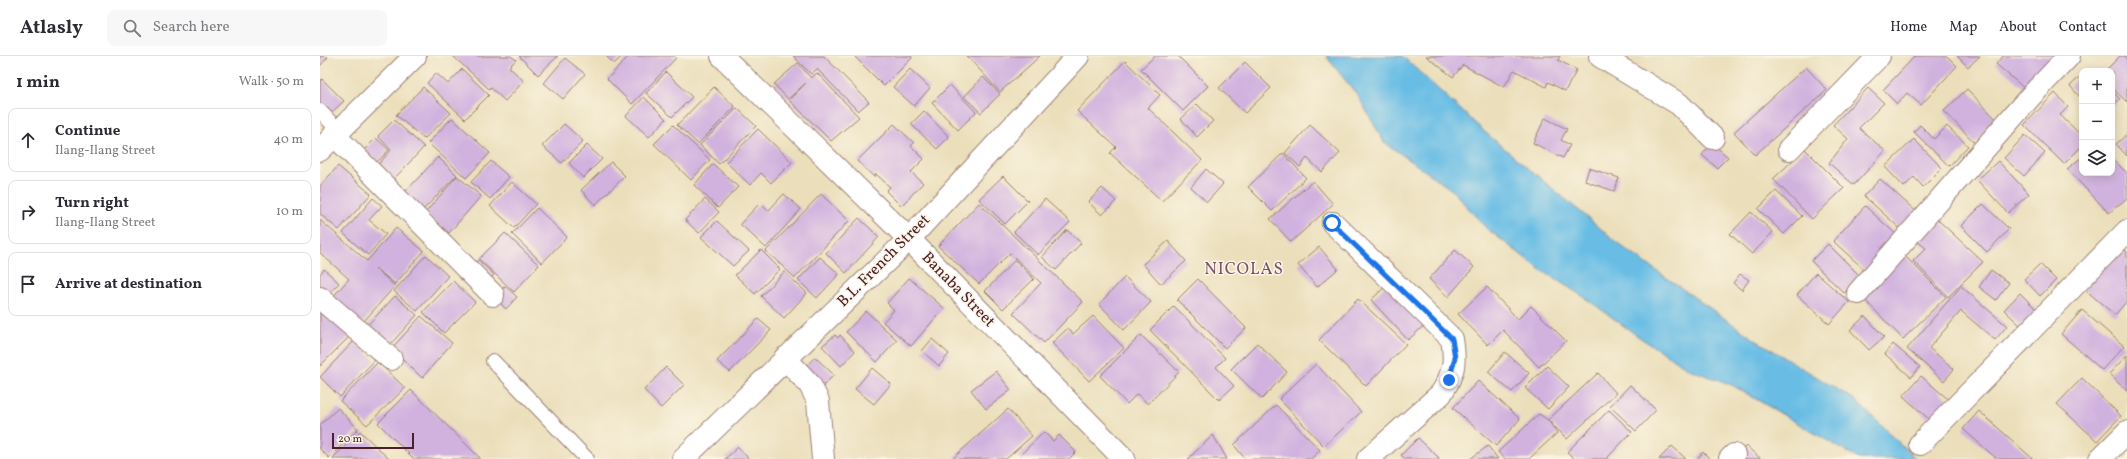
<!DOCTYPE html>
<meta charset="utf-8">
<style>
:root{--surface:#fff;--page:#f7f7f7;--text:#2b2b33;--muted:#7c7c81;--line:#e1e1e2}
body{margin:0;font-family:Vollkorn,serif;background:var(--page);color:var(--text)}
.controls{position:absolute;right:12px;top:12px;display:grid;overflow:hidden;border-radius:8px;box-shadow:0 2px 10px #0003}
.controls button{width:36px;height:36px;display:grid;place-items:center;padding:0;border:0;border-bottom:1px solid var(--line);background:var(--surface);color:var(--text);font:20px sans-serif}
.scale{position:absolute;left:12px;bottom:10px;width:82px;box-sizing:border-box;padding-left:4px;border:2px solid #4a1f2b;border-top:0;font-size:11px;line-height:14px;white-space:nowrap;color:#4a1f2b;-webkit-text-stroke:3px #fcf5e5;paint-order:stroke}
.stop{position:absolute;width:12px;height:12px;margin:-9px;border:3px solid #1a73e8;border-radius:50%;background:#fff}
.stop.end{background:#1a73e8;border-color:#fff;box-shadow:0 1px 4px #0008}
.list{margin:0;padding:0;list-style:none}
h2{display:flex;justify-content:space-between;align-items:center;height:52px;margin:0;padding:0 16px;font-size:17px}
h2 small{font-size:13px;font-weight:400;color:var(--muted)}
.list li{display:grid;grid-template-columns:26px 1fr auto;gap:12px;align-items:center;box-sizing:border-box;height:64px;margin:0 8px 8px;padding:0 8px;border:1px solid var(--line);border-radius:8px}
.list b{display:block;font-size:15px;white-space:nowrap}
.list p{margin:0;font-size:13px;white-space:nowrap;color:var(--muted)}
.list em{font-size:13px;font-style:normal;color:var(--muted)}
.icon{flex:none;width:22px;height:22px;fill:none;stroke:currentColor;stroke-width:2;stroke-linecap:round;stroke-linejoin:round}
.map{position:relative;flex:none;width:1807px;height:403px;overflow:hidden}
header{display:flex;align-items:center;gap:24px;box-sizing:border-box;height:56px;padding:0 20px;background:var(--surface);border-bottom:1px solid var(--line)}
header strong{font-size:19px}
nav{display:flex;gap:22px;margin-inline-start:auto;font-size:14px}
.search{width:280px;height:36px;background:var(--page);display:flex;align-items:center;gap:10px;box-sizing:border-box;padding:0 14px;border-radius:8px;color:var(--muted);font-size:15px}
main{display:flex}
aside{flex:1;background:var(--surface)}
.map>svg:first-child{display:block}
.water{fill:#69bde5;stroke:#5a6e88}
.building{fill:#d1b2df}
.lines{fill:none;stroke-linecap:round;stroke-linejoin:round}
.lane-casing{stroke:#9a7f73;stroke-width:16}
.street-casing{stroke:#9a7f73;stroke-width:24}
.secondary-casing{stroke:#9a7f73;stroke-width:24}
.lane{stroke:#fff;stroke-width:14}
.street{stroke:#fff;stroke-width:22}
.secondary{stroke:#fff;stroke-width:22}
.route{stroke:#1a73e8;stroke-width:5}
.labels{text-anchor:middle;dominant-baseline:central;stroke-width:3;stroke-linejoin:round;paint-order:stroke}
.street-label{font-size:16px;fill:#4a1f2b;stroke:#fcf5e5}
.neighbourhood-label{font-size:17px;letter-spacing:1px;fill:#79526a;stroke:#fcf5e5}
</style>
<header>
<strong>Atlasly</strong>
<div class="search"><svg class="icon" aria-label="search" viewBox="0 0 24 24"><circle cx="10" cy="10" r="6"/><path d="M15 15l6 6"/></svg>Search here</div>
<nav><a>Home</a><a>Map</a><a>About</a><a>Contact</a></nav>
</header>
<main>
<aside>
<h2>1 min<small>Walk · 50 m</small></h2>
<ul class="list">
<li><svg class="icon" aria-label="ahead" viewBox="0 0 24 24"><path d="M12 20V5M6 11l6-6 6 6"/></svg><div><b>Continue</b><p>Ilang-Ilang Street</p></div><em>40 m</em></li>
<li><svg class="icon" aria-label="right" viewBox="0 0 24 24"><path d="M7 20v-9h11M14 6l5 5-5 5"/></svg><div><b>Turn right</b><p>Ilang-Ilang Street</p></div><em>10 m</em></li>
<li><svg class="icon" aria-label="arrive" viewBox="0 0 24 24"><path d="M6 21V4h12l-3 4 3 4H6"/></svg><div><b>Arrive at destination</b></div></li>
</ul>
</aside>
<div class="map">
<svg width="1807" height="403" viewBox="0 0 1807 403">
<rect width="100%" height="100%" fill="#fcf5e5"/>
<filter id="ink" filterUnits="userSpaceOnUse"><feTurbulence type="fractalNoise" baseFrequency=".025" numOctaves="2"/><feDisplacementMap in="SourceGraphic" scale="8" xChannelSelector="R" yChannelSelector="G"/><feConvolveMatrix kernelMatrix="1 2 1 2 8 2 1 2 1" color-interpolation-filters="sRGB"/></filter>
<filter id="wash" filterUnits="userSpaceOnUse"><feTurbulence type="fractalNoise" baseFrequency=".012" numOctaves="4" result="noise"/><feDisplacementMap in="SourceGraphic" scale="16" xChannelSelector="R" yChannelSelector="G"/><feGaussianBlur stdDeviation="0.9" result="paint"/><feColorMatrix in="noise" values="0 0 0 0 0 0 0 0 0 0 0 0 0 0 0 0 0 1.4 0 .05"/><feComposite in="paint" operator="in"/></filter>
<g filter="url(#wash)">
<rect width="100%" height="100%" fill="#ebdfbb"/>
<path class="water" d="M1006 0H1082L1167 78 1304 192 1434 283 1535 344 1596 403H1539L1412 329 1369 313 1322 283 1264 241 1221 214 1166 172 1132 134 1064 86 1038 40Z"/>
<g id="blocks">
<path class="building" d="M0 0 8 1 0 10Z
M133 0H191L196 4 189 11 204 25 185 45 170 31 169 33Z
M199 0H238L218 19Z
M286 0H302L294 8Z
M309 0H353L356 2 312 48 287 23Z
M473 0H504L549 46 538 55 497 13 491 18Z
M537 0H591L592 2 564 30 535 1Z
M647 0H720L680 36Z
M835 0H858L888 30 863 55 821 13Z
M1106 0H1240L1238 4 1257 14 1245 35 1228 26 1226 31 1194 14 1184 31 1143 9 1133 21Z
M1595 0H1627L1637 10 1601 49 1587 37 1577 48 1563 34Z
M1637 0H1660L1648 11Z
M1683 0H1735L1705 33 1676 8Z
M1800 0H1807V46L1792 32V15H1785Z
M245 2 265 18 243 43 224 27Z
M805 5 840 39 828 52 882 104 842 145 790 97 796 91 757 55Z
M925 6 951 32 925 57 899 32Z
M478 7 491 22 497 17 539 61 511 85 469 44 486 27 468 43 454 28Z
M1486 11 1507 34 1435 99 1414 76Z
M142 13 169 39 145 63 107 27 116 17 128 28Z
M590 13 610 32 594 50 573 31Z
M346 16 372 41 352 61 326 37Z
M1762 19V43L1750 30Z
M663 21 680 38 661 57 644 41Z
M2 23 24 45 10 58 0 47V26Z
M630 29 656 56 638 74 612 47Z
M103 31 131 57 104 83 76 59Z
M394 31 415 51 378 88 357 69Z
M1548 32 1564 47 1539 72 1565 95 1534 129 1509 107 1528 83 1513 69Z
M1647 33 1678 65 1655 87 1624 55Z
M1792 35 1800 43 1792 50Z
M1735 37 1748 51 1740 59 1762 80V90L1744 108 1704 69Z
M324 41 346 63 329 81 306 60Z
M877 48 893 65 877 81 861 63Z
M417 52 436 70 399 108 380 89Z
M604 55 629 81 617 93 591 68Z
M132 62 170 97 146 122 108 87Z
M1225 62 1247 73 1241 84 1250 89 1243 102 1213 87Z
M74 64 104 91 71 126 55 112 71 94 58 80Z
M244 68 263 85 242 107 222 90Z
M574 68 594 87 591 90 604 103 591 116 603 127 581 150 566 135 570 131 556 118 554 121 537 105Z
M353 69 390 104 371 124 334 88Z
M990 69 1020 97 1002 116 987 102 980 111 965 97Z
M1600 69 1614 83 1627 70 1648 90 1629 110 1594 76Z
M438 73 472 106 451 127 441 117 430 129 406 106Z
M1807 78V100L1796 88Z
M1705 79 1725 97 1704 120 1684 102Z
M56 82 69 94 57 106 43 95Z
M1594 83 1622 112 1603 131 1594 121 1584 131 1565 111Z
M1392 87 1408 101 1397 112 1382 99Z
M267 89 282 103 263 122 249 107Z
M1485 93 1524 132 1492 163 1453 123Z
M963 97 986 122 952 155 928 131Z
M118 101 137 119 104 153 85 136Z
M1762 101V117H1792V102L1807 117V142L1789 157 1747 113Z
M171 105 189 121 170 143 151 126Z
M1678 105 1709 138 1688 157 1657 124Z
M291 106 305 120 275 149 261 134Z
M393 108 418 131 398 152 374 129Z
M18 110 51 138 19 174 0 158V130Z
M1269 112 1299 122 1294 135 1265 125Z
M886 113 903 128 887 146 871 131Z
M137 120 161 140 129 177 105 157Z
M683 120 708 145 685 168 659 143Z
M1560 123 1601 160 1585 177 1544 140Z
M993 125 1013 148 971 186 950 163Z
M192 126 216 148 194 172 170 150Z
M782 132 796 145 782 159 768 146Z
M1456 135 1482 160 1464 178 1438 153Z
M464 138 481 153 446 192 420 168 440 147 448 155Z
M501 138 529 165 475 222 446 195Z
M53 142 62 150 49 164 66 178 48 199 23 177Z
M385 143 399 156 379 177 365 164Z
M725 143 750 166 718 199 694 176Z
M659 147 763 246 724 287 693 257 721 227 690 197 659 228 618 190Z
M1663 148 1689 173 1667 196 1641 170Z
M1545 150 1579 181 1547 216 1513 185Z
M217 152 247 181 222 207 192 178Z
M1431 156 1453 176 1432 198 1410 178Z
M539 162 559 181 526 217 506 197Z
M1617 163 1663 206 1628 241 1593 205 1606 192 1597 185Z
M0 164 47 205 76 172 104 195 75 228 55 212 75 230 37 273 7 247 29 223 0 197Z
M397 165 429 195 413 210 381 181Z
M747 174 761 187 736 214 722 201Z
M185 177 219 209 194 236 159 203Z
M848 185 866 205 841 228 823 208Z
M1508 188 1541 221 1524 237 1491 205Z
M1799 189 1807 196V245L1795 259 1763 232Z
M999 191 1018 213 997 231 978 209Z
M441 194 460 213 435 238 415 219Z
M1135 194 1154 211 1128 241 1109 223Z
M106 199 128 220 97 255 74 235Z
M1584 199 1626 241 1583 283 1542 241Z
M500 201 519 218 497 242 478 224Z
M158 204 174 219 165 229 148 213Z
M695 204 714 223 683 253 665 235Z
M1720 208 1736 224 1720 240 1704 223Z
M4 213 19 227 4 243 0 240V218Z
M1671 214 1689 227 1676 244 1659 231Z
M464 216 487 237 464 262 441 240Z
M1496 217 1529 246 1509 268 1477 239Z
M1420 218 1429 224 1422 234 1413 227Z
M805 221 831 246 804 274 779 248Z
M589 222 624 252 591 290 563 266 574 254 567 247Z
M878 223 926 272 905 292 857 244Z
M133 225 155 246 124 277 103 256Z
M1069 227 1107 267 1088 284 1051 244Z
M185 230 197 241 186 253 174 241Z
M1641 230 1687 270 1675 284 1641 255 1609 292 1634 313 1624 325 1587 293Z
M1167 231 1198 263 1211 250 1246 285 1219 311 1183 274 1168 289 1138 258Z
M1700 237 1717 254 1701 270 1684 254Z
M75 240 97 259 66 293 42 275Z
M1038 243 1086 288 1046 330 999 284Z
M854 250 905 302 896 311 914 330 899 344 830 274Z
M1762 254 1804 290 1782 314 1741 278Z
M0 255 34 276 0 310Z
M546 255 577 284 557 306 526 276Z
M101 260 132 287 102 322 72 292Z
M773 260 804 292 769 325 732 287 748 272 753 278Z
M1545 260 1564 281 1549 294 1530 274Z
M438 263 451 274 410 316 397 305Z
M515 279 518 282 520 279 535 295 521 310 502 290Z
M821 279 859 316 828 348 817 338 807 348 780 320Z
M612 283 629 298 619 310 602 295Z
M34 285 55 304 20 341 0 321Z
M937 287 967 316 942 343 911 313Z
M1573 288 1600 311 1591 321 1565 298Z
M1185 296 1209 317 1192 336 1168 316Z
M1807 299V335L1789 318Z
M495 301 514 319 502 331 483 313Z
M58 306 85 332 47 369 20 345Z
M996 308 1041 356 1004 390 959 343Z
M1227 310 1249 331 1228 353 1205 332Z
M346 311 364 329 341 352 324 334Z
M552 312 571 328 554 348 535 333Z
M676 315 691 334 666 353 651 334Z
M1278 317 1296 337 1247 383 1228 364 1237 377 1209 403H1185L1178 396 1219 358 1228 364Z
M1601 320 1629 344 1611 365 1583 340Z
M1762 322 1801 360 1777 385 1737 348Z
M1158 325 1200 363 1176 390 1133 352Z
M1310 329 1336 354 1316 375 1290 350Z
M91 334 161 403H94L58 367Z
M956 349 1000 394 991 403H925L914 389Z
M18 352 38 373 9 402 0 393V369Z
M688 353 712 380 686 403H632Z
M1289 354 1312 376 1286 403H1255L1247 396Z
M1659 355 1713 403H1677L1643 373Z
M40 375 69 403H12Z
M724 376 733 385 739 379 756 396 749 403H702L699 400Z
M893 379 907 403H868Z
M1098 382 1120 403H1085L1081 399Z
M1168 390 1178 403H1150Z
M1352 390 1366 403H1339Z
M1426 390 1441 403H1414Z
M418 391 429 403H405Z
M1383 396 1390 403H1377Z"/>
</g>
</g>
<g filter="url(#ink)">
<use href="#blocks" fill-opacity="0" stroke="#9a7f73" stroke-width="1"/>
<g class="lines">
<g class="lane-casing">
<path id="lane" d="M0 55 19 75
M173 305 267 403"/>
</g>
<g class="street-casing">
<path id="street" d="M402 0 589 183 804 403
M1280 0 1359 48 1393 82
M14 79 173 239
M1469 93 1559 0
M0 94 95 0
M1013 167 1132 283C1136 307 1134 317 1121 338L1048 403
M1538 237 1709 42 1749 0
M0 242 71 303
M465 302 490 329 498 345 503 403
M1600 388 1807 175
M1410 403 1414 399
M1780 403 1807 376"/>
</g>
<g class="secondary-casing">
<path id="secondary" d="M363 403 589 183 758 0"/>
</g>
<use href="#lane" class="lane"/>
<use href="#street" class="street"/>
<use href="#secondary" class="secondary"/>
</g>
</g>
<g class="lines" filter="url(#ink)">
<path class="route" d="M1012 167 1132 283 1135 302 1129 324"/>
</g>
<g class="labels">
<g class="street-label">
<text transform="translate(564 205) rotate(-45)">B.L. French Street</text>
<text transform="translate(638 234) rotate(46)">Banaba Street</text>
</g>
<g class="neighbourhood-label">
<text x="924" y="213">NICOLAS</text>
</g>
</g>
</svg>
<div class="controls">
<button>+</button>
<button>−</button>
<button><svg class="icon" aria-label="layers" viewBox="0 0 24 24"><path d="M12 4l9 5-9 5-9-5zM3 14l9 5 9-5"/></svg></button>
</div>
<div class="scale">20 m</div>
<div class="stop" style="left:1012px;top:167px"></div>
<div class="stop end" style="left:1129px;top:324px"></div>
</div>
</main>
